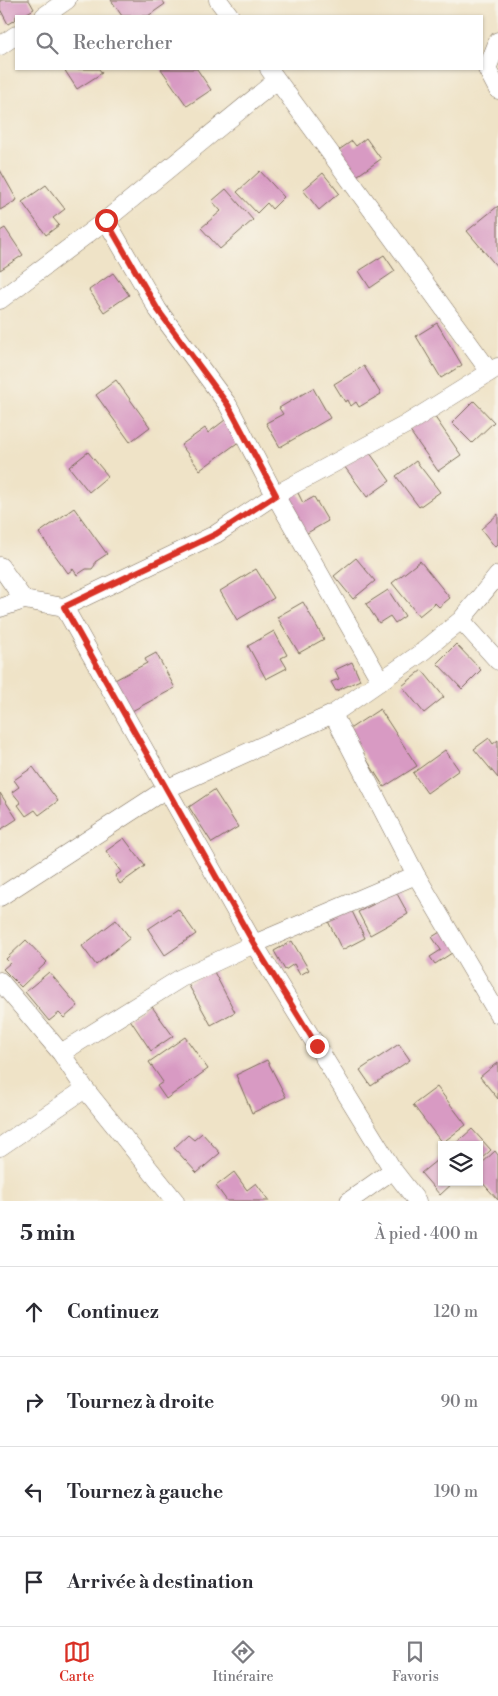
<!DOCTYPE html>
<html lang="fr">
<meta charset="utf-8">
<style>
:root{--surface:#fff;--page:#f2f2f3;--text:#2b2b33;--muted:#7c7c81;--line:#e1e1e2;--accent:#d93025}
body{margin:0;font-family:"Libre Bodoni",serif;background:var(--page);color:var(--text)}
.controls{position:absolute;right:15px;bottom:15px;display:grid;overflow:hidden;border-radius:0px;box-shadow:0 1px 4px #0004}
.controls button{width:45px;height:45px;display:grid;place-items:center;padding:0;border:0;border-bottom:1px solid var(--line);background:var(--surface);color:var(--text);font:25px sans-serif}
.stop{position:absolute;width:15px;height:15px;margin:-11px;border:4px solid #d93025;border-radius:50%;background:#fff}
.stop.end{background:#d93025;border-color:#fff;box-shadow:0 1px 5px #0008}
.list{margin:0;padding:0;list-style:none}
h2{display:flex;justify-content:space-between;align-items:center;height:65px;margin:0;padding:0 20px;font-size:21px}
h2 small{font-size:16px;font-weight:400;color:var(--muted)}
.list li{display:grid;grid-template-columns:32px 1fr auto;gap:15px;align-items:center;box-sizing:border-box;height:90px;padding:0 20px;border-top:1px solid var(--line)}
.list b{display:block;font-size:19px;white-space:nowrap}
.list em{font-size:16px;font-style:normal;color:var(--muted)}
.icon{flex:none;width:28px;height:28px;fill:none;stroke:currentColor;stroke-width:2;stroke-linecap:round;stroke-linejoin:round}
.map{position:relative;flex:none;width:498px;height:1201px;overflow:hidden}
.search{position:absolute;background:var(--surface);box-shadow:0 1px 4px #0004;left:15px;right:15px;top:15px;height:55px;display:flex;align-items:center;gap:12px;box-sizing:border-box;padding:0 18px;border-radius:0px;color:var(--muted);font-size:19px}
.sheet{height:425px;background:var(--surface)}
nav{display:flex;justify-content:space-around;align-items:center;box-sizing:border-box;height:70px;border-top:1px solid var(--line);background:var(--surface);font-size:14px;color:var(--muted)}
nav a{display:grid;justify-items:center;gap:2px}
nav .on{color:var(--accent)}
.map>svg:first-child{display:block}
.building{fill:#d89ac3}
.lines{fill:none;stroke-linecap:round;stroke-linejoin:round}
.street-casing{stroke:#7a6b59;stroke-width:19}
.street{stroke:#fff;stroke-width:18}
.route{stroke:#d93025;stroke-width:6}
</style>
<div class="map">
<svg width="498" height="1201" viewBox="0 0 498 1201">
<rect width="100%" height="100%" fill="#f7f3e8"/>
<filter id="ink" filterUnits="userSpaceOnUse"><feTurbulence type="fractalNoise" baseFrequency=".02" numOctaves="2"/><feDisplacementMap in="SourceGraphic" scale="10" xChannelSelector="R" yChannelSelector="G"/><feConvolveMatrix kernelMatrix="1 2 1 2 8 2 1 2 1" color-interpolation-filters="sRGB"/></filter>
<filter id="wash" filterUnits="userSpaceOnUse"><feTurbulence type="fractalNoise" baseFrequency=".0096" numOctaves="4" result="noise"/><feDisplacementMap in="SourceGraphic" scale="20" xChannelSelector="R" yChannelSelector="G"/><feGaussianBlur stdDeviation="1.12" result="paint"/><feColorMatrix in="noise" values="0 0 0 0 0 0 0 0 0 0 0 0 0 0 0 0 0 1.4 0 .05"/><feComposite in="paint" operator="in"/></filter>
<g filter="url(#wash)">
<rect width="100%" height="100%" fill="#efe3c7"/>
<g id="blocks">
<path class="building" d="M0 0H29L34 9 22 16H16V19L8 24 0 9Z
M111 0H162L165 4 148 16H122Z
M64 69H99L102 73 77 89Z
M161 69H197L211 90 187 106Z
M366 138 381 159 351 180 333 154 352 141 356 146Z
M0 170 17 200 0 210Z
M260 171 284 197 272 209 267 203 257 213 237 192Z
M323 173 339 193 319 210 303 190Z
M46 185 65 209 53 218 59 225 46 235 22 202Z
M226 189 253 220 220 249 201 228 221 211 212 201Z
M498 206V268L467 231Z
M5 228 23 255 0 270V231Z
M384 255 395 271 370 288 359 271Z
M113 273 129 295 104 312 89 290Z
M437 323 462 365 441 378 416 336Z
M364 366 381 394 359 407 356 402 351 406 348 400 345 402 334 384Z
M116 380 150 427 130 442 96 395Z
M313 388 330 418 280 447 266 423 283 414 279 408Z
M474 401 494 422 472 443 452 423Z
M432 413 461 455 438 471 409 430Z
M225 420 240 441 200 470 181 445 205 428 208 433Z
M367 449 390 481 367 497 344 466Z
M88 452 108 476 89 492 69 467Z
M416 461 440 492 419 507 396 476Z
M297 491 303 503 314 497 328 521 302 536 281 500Z
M74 508 107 554 95 562V565L92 569H86L77 575 73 569 68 573 39 533Z
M498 514V544L495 547 481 529Z
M356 558 375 581 353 599 334 576Z
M420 561 450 598 439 607 435 603 419 616 392 583Z
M256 569 274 598 237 620 220 591Z
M388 590 405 616 395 623 390 616 379 623 366 604Z
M303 602 324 639 299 653 277 617Z
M274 631 287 655 281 658 287 668 266 679 248 646Z
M456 644 481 670 462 689 437 663Z
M156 653 175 688 130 712 113 681 147 663 145 659Z
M352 662 360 680 336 691 331 682 339 679 335 670Z
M422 670 444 697 424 713 402 686Z
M380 709 417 766 384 787 348 730Z
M489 738 493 744 498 740V778L474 749Z
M445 750 459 770 427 793 413 773Z
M33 767 58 801 39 815 35 810 26 816 18 805 21 803 12 792 19 787 14 780Z
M214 790 238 827 212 843 189 807Z
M0 793 17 819 0 830Z
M124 838 145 866 120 884 115 876 121 872 106 851Z
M394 888 408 914 370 935 358 912 374 904 372 900Z
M350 907 365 938 342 950 327 919Z
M178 909 196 934 165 955 148 929Z
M116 920 130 938 96 965 82 946Z
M445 929 458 949 435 964 430 957 441 950 432 937Z
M26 940 47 962 21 987 3 969 10 963 6 959Z
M292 941 309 970 300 975 294 964 285 970 274 951Z
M213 970 235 1012 211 1025 188 984Z
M49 972 78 1006 64 1018 59 1013 49 1021 25 992Z
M150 1004 173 1036 151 1051 129 1018Z
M185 1037 208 1069 166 1099 157 1086 163 1082 149 1062Z
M399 1044 410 1060 371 1086 360 1070Z
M267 1060 286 1097 252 1113 236 1075Z
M498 1062V1099L480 1077Z
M437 1087 466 1125 442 1143 413 1105Z
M472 1129 491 1150 479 1161V1145H454Z
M202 1133 220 1153 197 1173 174 1148 188 1135 194 1140Z
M495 1151 498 1155V1200L479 1179V1166Z
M442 1156V1182H454L440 1195 421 1173Z
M234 1172 247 1190 256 1183 269 1201H227L216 1186Z"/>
</g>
</g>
<g filter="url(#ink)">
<use href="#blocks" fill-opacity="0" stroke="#7a6b59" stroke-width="1"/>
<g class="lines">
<g class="street-casing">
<path id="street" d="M218 0 230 16
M44 16 67 0
M498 41 487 69 498 90
M0 46 16 35
M269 69 490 372
M106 220 158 310 228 405 275 495 380 680
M0 300 106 220 277 80
M0 566 24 600
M64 607 254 944 393 1170 417 1201
M0 608 24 600 64 607 216 534 275 495 405 425 498 367
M461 620 498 661
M333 714 416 875 498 1014
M0 897 166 789 333 714 421 653 461 620 498 575
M0 981 61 1053 85 1089 175 1201
M61 1053 181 978 254 944 416 875
M0 1147 85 1089
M349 1201 393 1170"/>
</g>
<use href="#street" class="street"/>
</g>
</g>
<g class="lines" filter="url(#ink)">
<path class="route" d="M106 220 158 310 228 405 276 495 216 534 64 607 254 944 317 1046"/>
</g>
</svg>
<div class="controls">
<button><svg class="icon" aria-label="layers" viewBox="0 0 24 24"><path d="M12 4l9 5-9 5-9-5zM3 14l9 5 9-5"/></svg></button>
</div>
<div class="stop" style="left:106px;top:220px"></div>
<div class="stop end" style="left:317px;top:1046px"></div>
<div class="search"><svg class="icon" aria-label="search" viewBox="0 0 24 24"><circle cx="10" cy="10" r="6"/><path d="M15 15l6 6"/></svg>Rechercher</div>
</div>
<section class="sheet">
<h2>5 min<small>À pied · 400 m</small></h2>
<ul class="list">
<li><svg class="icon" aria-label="ahead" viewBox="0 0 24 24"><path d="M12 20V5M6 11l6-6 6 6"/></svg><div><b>Continuez</b></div><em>120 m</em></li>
<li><svg class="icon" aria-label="right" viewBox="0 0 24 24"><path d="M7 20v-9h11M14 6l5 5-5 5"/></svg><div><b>Tournez à droite</b></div><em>90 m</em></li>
<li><svg class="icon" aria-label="left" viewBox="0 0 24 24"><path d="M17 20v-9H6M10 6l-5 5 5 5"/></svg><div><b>Tournez à gauche</b></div><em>190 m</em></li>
<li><svg class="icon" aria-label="arrive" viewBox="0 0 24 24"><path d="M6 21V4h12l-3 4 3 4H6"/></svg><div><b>Arrivée à destination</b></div></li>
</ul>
</section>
<nav>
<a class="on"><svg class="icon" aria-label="map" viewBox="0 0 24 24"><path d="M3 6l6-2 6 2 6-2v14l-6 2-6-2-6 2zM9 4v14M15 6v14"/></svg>Carte</a>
<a><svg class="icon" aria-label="directions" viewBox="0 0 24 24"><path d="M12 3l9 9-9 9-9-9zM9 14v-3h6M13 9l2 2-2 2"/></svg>Itinéraire</a>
<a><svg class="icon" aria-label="saved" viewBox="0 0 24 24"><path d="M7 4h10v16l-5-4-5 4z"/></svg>Favoris</a>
</nav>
